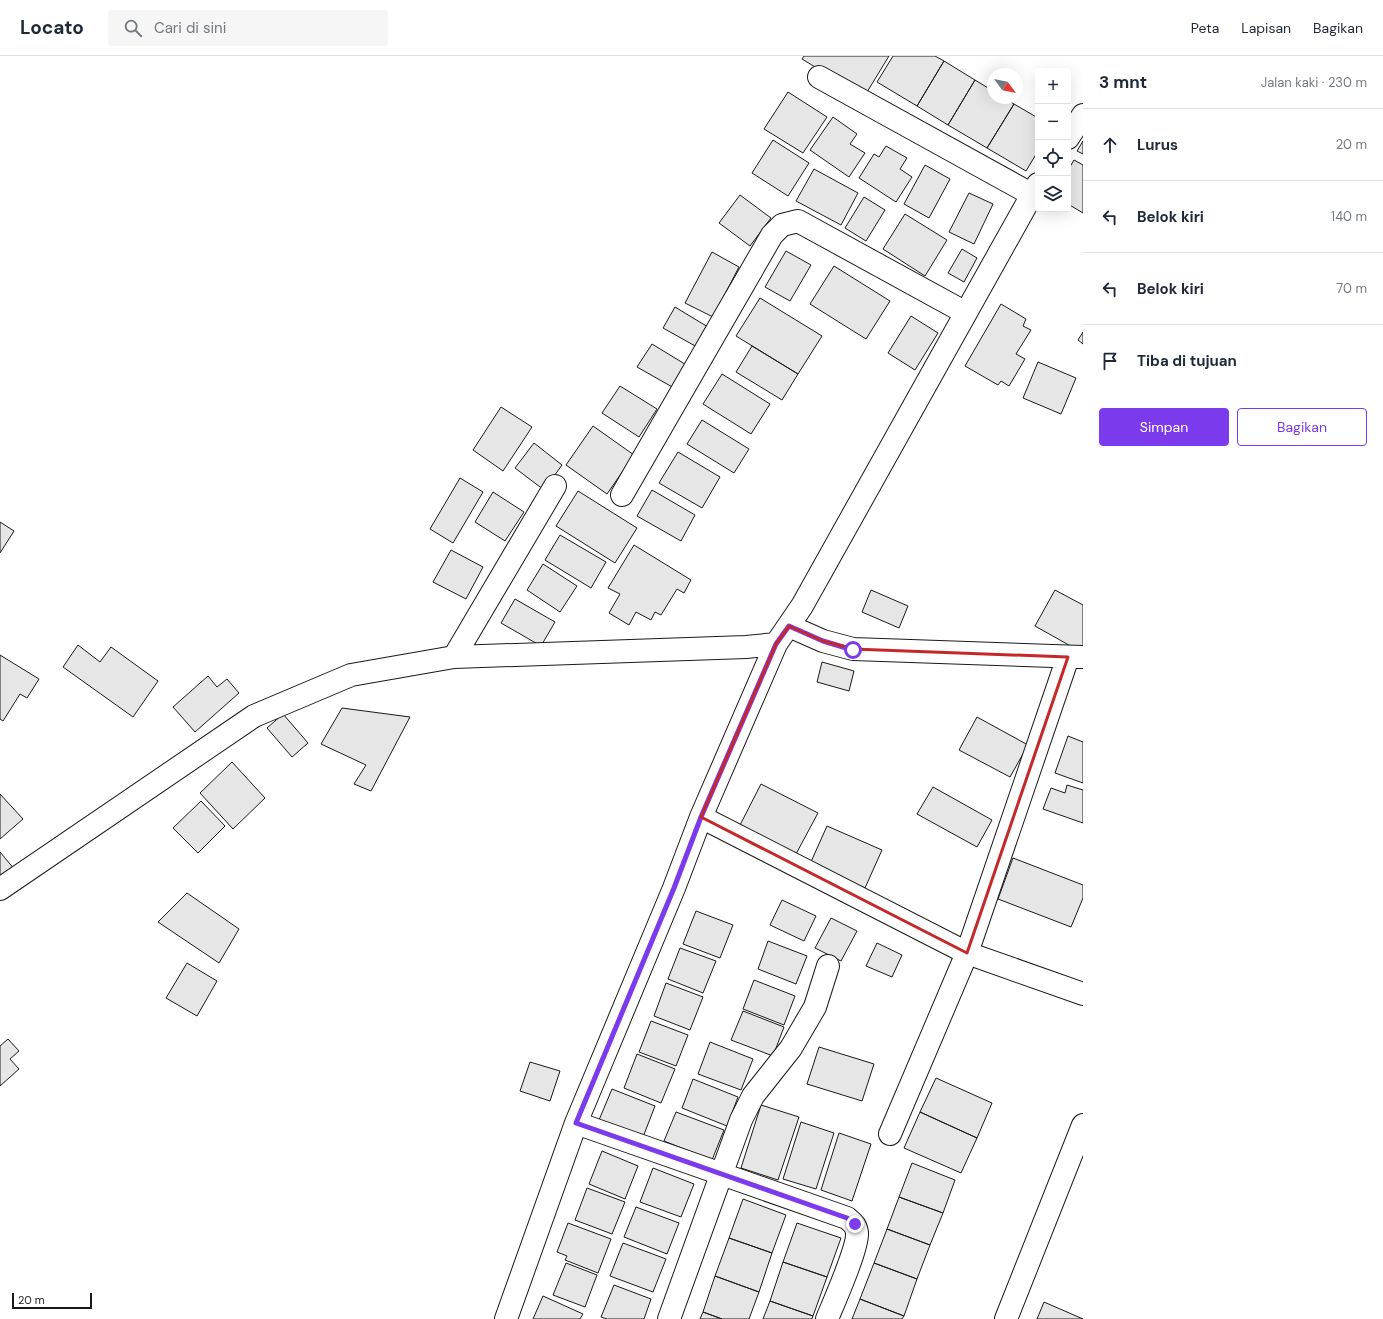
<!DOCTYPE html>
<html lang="id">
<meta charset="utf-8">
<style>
:root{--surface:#fff;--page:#f6f6f7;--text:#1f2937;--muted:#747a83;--line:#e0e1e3;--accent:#7c3aed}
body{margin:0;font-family:"DM Sans",sans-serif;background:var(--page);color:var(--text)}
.controls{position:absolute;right:12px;top:12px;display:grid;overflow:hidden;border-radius:4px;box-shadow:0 4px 16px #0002}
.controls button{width:36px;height:36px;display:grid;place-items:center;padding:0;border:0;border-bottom:1px solid var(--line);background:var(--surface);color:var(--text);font:20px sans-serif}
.compass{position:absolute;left:987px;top:12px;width:36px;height:36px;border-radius:50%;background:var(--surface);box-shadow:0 4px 16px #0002;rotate:122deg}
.scale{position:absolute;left:12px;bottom:10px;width:80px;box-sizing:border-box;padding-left:4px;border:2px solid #1a1a1a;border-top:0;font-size:11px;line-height:14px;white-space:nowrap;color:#1a1a1a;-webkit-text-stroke:3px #fff;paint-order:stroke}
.stop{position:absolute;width:12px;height:12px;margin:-9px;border:3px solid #7c3aed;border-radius:50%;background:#fff}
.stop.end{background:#7c3aed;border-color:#fff;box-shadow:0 1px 4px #0008}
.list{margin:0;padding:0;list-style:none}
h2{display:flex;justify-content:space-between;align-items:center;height:52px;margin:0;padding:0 16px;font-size:17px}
h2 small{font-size:13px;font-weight:400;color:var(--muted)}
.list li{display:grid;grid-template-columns:26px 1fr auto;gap:12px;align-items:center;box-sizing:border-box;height:72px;padding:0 16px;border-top:1px solid var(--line)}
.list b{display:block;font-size:15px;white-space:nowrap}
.list em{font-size:13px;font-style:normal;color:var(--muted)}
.actions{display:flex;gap:8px;padding:12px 16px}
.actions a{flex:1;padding:9px 0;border:1px solid var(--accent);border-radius:4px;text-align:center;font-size:14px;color:var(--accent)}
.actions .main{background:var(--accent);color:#fff}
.icon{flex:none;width:22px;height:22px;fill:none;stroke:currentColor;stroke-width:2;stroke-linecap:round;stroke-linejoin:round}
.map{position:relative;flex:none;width:1083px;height:1263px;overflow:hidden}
header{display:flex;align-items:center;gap:24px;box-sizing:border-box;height:56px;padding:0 20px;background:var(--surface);border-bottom:1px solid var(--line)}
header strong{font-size:19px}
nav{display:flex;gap:22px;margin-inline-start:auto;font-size:14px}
.search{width:280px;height:36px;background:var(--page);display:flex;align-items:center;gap:10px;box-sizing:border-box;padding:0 14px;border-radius:4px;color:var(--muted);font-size:15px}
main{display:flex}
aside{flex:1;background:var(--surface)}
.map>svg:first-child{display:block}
.building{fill:#e6e6e6;stroke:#1a1a1a}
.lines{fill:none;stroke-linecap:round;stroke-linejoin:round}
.street-casing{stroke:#1a1a1a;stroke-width:24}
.street{stroke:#fff;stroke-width:22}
.route{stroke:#7c3aed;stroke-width:5}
.marked{fill:none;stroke:#c62828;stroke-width:3;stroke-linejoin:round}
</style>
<header>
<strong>Locato</strong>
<div class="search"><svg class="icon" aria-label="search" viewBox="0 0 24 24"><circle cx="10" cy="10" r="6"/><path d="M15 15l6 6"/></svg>Cari di sini</div>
<nav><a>Peta</a><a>Lapisan</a><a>Bagikan</a></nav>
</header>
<main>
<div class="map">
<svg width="1083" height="1263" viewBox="0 0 1083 1263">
<rect width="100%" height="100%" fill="#fff"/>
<path class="building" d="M804 0H889L864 41 802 3Z
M893 0H935L944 5 917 50 877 26Z
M944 5 975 24 948 69 917 50Z
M975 24 993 35V42H1004L1014 48 987 92 948 69Z
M788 36 827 61 803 97 764 73Z
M1014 48 1038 62V95L1026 115 987 92Z
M833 61 857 78 850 88 865 97 849 121 810 94Z
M773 84 809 107 788 140 752 117Z
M1083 85V98L1077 95Z
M886 90 907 102 900 113 912 121 896 146 859 122 874 98 879 101Z
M1074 104 1083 109V157L1068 148V114Z
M925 109 950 123 929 162 904 148Z
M814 113 858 137 841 169 796 145Z
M969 137 993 148 974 188 949 176Z
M740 139 771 162 750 190 719 167Z
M864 141 885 154 866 185 845 172Z
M905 158 947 184 925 220 883 193Z
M962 193 977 202 964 226 948 217Z
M786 195 811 209 790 245 765 231Z
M712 196 739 211 713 261 685 247Z
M834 210 890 245 866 283 810 248Z
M760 242 822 280 798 318 736 280Z
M1001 248 1026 263 1023 270 1031 274 1016 298 1025 303 1009 330 1001 325 998 329 965 310Z
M675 251 708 271 697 291 663 272Z
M911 260 938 277 915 314 888 297Z
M1083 276V288L1078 284Z
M652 288 688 310 674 332 637 311Z
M752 290 798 318 782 344 736 316Z
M1038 306 1076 322 1061 358 1023 342Z
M722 318 770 348 751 378 703 348Z
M620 330 657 353 639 381 602 357Z
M501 351 532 371 503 415 473 394Z
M702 364 749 393 734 417 687 388Z
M593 370 634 399 607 438 566 409Z
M534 387 562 409 544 434 515 412Z
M678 396 720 421 702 452 659 427Z
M460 422 483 436 453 487 430 473Z
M652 434 695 459 681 485 637 460Z
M578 435 637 472 615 507 556 470Z
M493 436 524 456 505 485 475 466Z
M0 466 14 475 0 497Z
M560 479 606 506 591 532 545 504Z
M634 489 691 524 684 537 677 533 661 559 655 556 651 564 636 556 629 569 609 557 620 538 608 532Z
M451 494 483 511 466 543 433 526Z
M543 508 577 530 560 556 527 534Z
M871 534 908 550 899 572 862 556Z
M1055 534 1083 549V597L1035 570Z
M515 543 555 566 541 590 501 567Z
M78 589 100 606 111 591 158 625 133 661 63 611Z
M0 599 39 623 27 642 20 638 3 665 0 663Z
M822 606 854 615 849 635 817 626Z
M208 620 217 631 227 623 239 637 195 676 173 651Z
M342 652 410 661 371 735 354 728 366 709 321 688Z
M283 658 308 687 292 701 267 672Z
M977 661 1028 689 1010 721 959 694Z
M1068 680 1083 686V727L1055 717Z
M232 706 265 742 233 773 200 737Z
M761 728 818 757 796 798 740 769Z
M1067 729 1083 734V767L1043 753 1051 732 1065 737Z
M933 731 992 764 977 791 917 758Z
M0 738 23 763 0 783Z
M201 745 225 770 198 797 173 772Z
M827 770 882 794 865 832 810 808Z
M0 796 15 814 0 826Z
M1013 802 1083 829V842L1071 871 998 843Z
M187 837 239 873 219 907 158 866Z
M782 844 816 860 804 885 770 869Z
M696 855 733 869 720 902 683 888Z
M831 862 857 875 841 905 815 892Z
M768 885 807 900 796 928 758 913Z
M877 887 902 899 892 921 866 910Z
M680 892 716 905 703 937 668 923Z
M187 907 217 925 197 960 166 942Z
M754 924 795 940 784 969 743 953Z
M666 927 703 941 690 974 654 960Z
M743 955 784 971 773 1000 731 984Z
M651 965 688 979 676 1010 639 996Z
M8 983 19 995 10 1003 19 1013 0 1030V990Z
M710 986 753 1003 741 1034 698 1018Z
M819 991 874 1008 862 1045 807 1028Z
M637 998 675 1013 661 1047 624 1032Z
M530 1006 560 1015 550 1045 520 1035Z
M936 1022 992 1047 977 1082 920 1056Z
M693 1023 738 1041 727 1070 682 1052Z
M612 1033 655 1050 643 1081 599 1064Z
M761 1049 799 1061 778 1124 741 1112Z
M676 1056 724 1074 712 1104 664 1085Z
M920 1056 977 1082 961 1117 904 1092Z
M801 1066 834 1077 816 1133 783 1123Z
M839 1077 871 1088 852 1145 821 1134Z
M602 1095 638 1110 625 1143 589 1128Z
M912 1107 955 1124 943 1157 899 1141Z
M653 1112 694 1128 681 1161 640 1146Z
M587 1132 625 1146 612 1178 575 1164Z
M899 1141 943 1157 930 1189 887 1173Z
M743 1143 786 1159 772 1197 729 1182Z
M636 1151 679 1167 667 1198 624 1181Z
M568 1167 611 1183 598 1217 565 1204 567 1200 557 1196Z
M797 1167 841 1182 827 1221 783 1206Z
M887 1173 930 1189 917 1223 874 1207Z
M729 1182 772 1197 759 1236 715 1220Z
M623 1187 666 1203 653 1236 610 1220Z
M783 1206 827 1221 813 1260 770 1245Z
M566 1207 597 1219 585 1251 553 1239Z
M874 1207 917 1223 904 1260 860 1243Z
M715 1220 759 1236 749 1263H722L703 1256Z
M614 1229 651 1243 644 1263H607L601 1261Z
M543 1240 583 1258 580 1263H533Z
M860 1243 904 1260 902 1263H852Z
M770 1245 813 1260 812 1263H763Z
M1044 1246 1083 1263H1037Z
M703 1256 722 1263H700Z"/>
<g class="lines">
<g class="street-casing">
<path id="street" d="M819 21 1031 138
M1068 82 1083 59
M622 439 772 179 782 169 798 165 966 257
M789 570 823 585 853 593 1082 601
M454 601 555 430
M701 761 967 897 1083 938
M0 833 254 660 351 619 454 601 746 591 776 588 802 550 1038 128
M576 1067 847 1162C853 1167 856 1169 857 1177 858 1192 834 1246 827 1263
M890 1078 967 897 1068 601
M506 1263 576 1067 674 832 701 761 776 588
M669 1263 741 1064 753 1040 791 992 815 951 828 910
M1006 1263 1083 1069"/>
</g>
<use href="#street" class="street"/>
</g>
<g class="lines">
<path class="route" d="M853 594 823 585 789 570 776 588 701 761 674 832 576 1067 847 1162 855 1168"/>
</g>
<path class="marked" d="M789 570 823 585 853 593 1068 601 967 897 701 761 776 588Z"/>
</svg>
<div class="controls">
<button>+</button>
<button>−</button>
<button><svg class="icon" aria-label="locate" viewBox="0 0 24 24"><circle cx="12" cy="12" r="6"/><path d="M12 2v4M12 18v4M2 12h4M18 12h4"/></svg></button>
<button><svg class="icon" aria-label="layers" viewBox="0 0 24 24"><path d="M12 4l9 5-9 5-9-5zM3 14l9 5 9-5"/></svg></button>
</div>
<svg class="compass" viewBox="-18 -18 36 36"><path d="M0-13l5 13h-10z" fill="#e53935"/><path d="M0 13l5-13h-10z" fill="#747a83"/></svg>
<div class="scale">20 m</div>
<div class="stop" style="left:853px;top:594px"></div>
<div class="stop end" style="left:855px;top:1168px"></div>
</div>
<aside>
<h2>3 mnt<small>Jalan kaki · 230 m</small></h2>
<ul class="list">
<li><svg class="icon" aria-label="ahead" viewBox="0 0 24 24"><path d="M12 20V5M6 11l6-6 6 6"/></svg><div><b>Lurus</b></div><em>20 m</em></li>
<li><svg class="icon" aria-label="left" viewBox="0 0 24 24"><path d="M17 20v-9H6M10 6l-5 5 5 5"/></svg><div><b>Belok kiri</b></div><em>140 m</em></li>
<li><svg class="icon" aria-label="left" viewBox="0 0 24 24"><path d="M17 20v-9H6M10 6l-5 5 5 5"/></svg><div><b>Belok kiri</b></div><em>70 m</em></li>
<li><svg class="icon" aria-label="arrive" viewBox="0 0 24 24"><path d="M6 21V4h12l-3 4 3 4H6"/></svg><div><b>Tiba di tujuan</b></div></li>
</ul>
<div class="actions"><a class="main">Simpan</a><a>Bagikan</a></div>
</aside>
</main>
